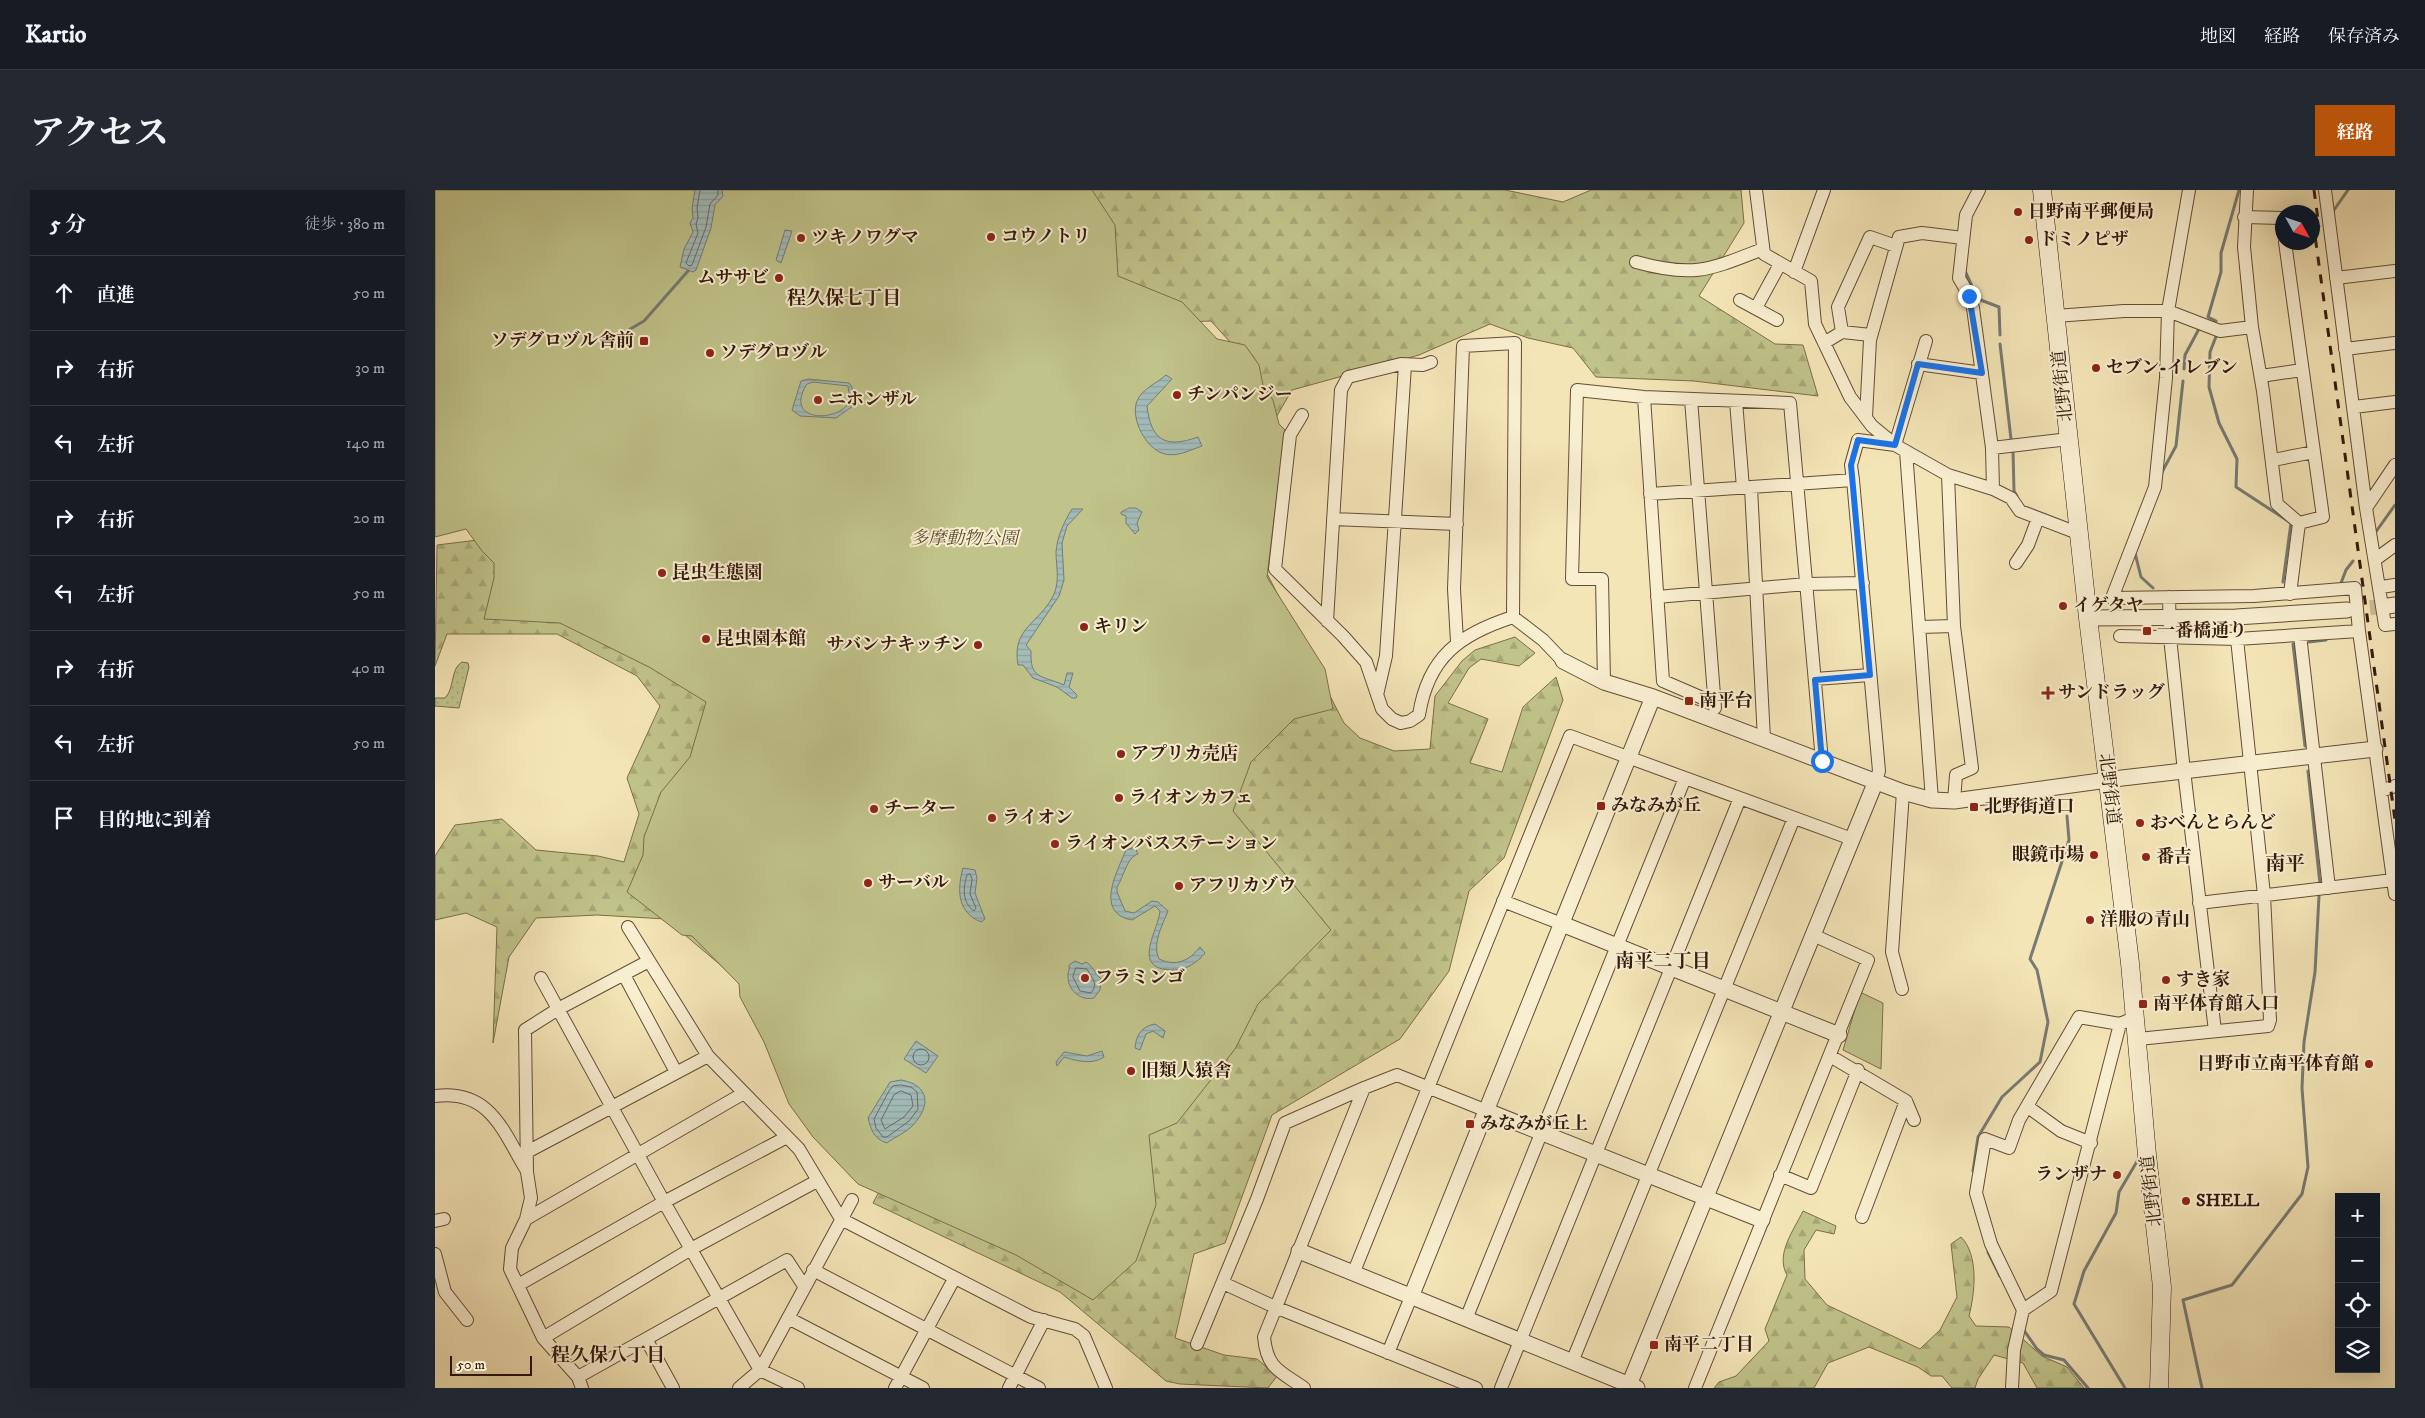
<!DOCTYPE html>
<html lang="ja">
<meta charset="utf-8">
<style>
:root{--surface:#171b24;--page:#242831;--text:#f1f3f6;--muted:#9ea1a6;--line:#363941;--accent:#b45309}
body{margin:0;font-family:"IM FELL DW Pica","Noto Serif JP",serif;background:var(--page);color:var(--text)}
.controls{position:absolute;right:15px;bottom:15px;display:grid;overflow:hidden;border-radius:0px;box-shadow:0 5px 20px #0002}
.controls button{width:45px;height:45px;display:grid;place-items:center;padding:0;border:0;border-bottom:1px solid var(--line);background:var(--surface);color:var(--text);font:25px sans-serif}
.compass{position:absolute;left:1840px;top:15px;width:45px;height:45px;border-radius:50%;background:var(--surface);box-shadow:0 5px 20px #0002;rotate:130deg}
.scale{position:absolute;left:15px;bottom:12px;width:82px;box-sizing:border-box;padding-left:5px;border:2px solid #341a0c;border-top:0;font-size:14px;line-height:18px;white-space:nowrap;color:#341a0c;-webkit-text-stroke:4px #f8eed0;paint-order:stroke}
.stop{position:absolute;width:15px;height:15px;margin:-11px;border:4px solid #1a73e8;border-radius:50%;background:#fff}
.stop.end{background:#1a73e8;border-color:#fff;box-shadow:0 1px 5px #0008}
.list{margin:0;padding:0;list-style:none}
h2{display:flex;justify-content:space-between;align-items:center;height:65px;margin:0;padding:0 20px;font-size:21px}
h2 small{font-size:16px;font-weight:400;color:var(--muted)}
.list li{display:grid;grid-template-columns:32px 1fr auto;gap:15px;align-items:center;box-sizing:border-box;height:75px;padding:0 20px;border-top:1px solid var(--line)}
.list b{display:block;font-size:19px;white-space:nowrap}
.list em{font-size:16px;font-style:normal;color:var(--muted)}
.icon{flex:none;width:28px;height:28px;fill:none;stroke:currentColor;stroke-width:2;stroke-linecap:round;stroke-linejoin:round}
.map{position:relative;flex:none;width:1960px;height:1198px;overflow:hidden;border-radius:0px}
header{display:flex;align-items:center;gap:30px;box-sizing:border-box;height:70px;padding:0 25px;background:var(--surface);border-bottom:1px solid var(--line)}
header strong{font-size:24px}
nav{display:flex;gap:28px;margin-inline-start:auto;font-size:18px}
.intro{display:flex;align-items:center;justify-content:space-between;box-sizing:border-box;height:120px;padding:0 30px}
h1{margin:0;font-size:35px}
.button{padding:12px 22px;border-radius:0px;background:var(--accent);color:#fff;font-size:18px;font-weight:700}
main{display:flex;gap:30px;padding:0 30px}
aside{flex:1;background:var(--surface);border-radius:0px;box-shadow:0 5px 20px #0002}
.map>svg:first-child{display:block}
.grass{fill:url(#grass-dots);stroke:#7a6e4b}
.forest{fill:url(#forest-firs);stroke:#7a6e4b;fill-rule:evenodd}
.park{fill:#c0c38a;stroke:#7a6e4b}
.water{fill:url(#water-rules);stroke:#767b74;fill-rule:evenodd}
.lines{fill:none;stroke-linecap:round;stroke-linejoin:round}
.shore{stroke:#6b6b63;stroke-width:1}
.stream{stroke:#767b74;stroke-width:3}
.tertiary-tunnel{stroke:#cebc95;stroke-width:15;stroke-dasharray:15 8;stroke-linecap:butt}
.minor-casing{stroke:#644d37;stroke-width:14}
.tertiary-casing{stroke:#644d37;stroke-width:17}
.secondary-casing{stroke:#341a0c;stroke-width:19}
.minor{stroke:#f8eed0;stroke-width:12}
.tertiary{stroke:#f8eed0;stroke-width:15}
.secondary{stroke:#f8eed0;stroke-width:18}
.rail{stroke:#341a0c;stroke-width:3;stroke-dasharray:9 9;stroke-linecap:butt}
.route{stroke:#1a73e8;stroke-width:6}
.poi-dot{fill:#8f2418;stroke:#f8eed0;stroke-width:2}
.labels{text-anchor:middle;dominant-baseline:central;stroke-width:4;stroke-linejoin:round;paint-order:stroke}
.poi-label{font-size:18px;font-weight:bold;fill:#341a0c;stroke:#f8eed0;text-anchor:start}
.street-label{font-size:18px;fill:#341a0c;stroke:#f8eed0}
.park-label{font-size:18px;font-style:italic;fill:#5e4d32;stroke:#f8eed0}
.neighbourhood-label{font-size:19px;font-weight:bold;fill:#341a0c;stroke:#f8eed0}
.quarter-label{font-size:20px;font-weight:bold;fill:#341a0c;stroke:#f8eed0}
</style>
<header>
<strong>Kartio</strong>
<nav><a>地図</a><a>経路</a><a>保存済み</a></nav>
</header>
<div class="intro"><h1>アクセス</h1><a class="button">経路</a></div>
<main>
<aside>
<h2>5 分<small>徒歩 · 380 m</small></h2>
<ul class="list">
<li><svg class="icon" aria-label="ahead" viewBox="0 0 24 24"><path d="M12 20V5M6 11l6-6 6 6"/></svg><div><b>直進</b></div><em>50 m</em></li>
<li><svg class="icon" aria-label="right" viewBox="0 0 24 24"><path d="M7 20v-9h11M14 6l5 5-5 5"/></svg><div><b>右折</b></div><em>30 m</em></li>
<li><svg class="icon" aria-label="left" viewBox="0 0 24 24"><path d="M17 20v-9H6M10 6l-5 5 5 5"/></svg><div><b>左折</b></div><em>140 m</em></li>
<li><svg class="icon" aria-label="right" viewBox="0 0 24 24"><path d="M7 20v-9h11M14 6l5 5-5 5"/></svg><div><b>右折</b></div><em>20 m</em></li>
<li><svg class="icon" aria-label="left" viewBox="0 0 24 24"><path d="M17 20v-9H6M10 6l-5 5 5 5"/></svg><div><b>左折</b></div><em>50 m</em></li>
<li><svg class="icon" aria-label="right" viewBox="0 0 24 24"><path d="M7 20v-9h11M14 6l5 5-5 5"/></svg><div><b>右折</b></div><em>40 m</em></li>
<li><svg class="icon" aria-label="left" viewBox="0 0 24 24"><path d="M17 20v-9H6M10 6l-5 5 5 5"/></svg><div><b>左折</b></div><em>50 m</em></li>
<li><svg class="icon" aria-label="arrive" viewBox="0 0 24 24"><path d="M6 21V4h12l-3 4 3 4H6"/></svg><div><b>目的地に到着</b></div></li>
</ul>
</aside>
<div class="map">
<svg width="1960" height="1198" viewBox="0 0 1960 1198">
<defs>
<pattern id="grass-dots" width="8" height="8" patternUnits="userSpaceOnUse" patternTransform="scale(1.25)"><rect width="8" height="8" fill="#c0c38a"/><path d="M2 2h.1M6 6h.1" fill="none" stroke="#a6a776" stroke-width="1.8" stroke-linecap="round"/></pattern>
<pattern id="forest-firs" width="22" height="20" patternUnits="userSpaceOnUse" patternTransform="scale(1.25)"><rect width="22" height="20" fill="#c0c38a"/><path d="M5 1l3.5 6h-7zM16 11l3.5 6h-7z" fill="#a6a776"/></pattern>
<pattern id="water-rules" width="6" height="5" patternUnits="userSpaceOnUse" patternTransform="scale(1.25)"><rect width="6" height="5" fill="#a2bcba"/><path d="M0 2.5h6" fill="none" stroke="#8ca19f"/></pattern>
</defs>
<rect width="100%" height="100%" fill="#f4e5b7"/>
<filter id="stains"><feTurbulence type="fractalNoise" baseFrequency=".004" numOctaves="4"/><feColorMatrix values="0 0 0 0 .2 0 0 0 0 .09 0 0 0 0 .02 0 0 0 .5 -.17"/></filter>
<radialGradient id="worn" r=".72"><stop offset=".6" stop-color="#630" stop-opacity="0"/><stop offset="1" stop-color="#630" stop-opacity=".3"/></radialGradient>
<path class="grass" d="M27 472 33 473 34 477 24 518 0 516V508H10C20 498 15 479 27 472Z"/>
<path class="forest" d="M462 0H1070L1128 12 1156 0H1306L1309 33 1264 106 1340 154 1368 155 1383 206 1259 191 1161 187 1138 158 1093 148 1055 134 984 165 857 200 836 236 825 370 909 533 925 548 959 561 995 559 1000 506 1027 471 1040 460 1080 447 1100 463 1084 476 1046 469 1034 478 1013 513 1053 529 1035 573 1067 582 1088 517 1121 487 1128 510 1069 668 1034 701 1014 781 965 849 837 925 790 1053 759 1064 740 1148 789 1165 822 1169 842 1186 833 1198 745 1194 731 1191 625 1102 438 1013 468 956 309 795 231 729 162 725 101 728 74 767 58 853 62 737 31 723 0 730V666L20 635 67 629 101 660 163 666 189 672 204 624 192 588 225 516 202 486 122 444H12L0 476 2 355 43 350ZM776 131 824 184 762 665 747 132Z
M1368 1021 1401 1036 1399 1044 1381 1040 1369 1060 1370 1089 1392 1115 1485 1159 1505 1140 1522 1107 1516 1054 1526 1047C1544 1065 1540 1103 1534 1126L1541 1136 1574 1137 1607 1166 1632 1177 1649 1198H1602L1588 1173 1559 1165 1543 1189 1540 1198H1517L1507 1186H1496L1483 1177 1434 1157 1393 1173 1379 1198H1279L1284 1192 1301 1186 1334 1151 1330 1139 1352 1085C1340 1064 1359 1040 1368 1021Z"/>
<path class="park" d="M0 0H657L680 35 683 86 747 112 782 149 810 155 824 175 828 195 838 210 844 234 850 240 832 387 890 479 898 519 859 529 816 572 798 621 896 740 823 814 800 859 742 933 714 945 721 1015 701 1071 658 1110 581 1065 423 994 378 947 354 914 329 852 305 807 304 794 257 746 247 745 192 702 208 665 209 647 226 602 255 567 271 512 214 477 125 433 49 429 59 388V373L47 361 31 339 0 347Z
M1425 802 1448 813 1446 879 1408 860Z"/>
<path class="water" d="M260 0H287L288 6 280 15 276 38 261 80 258 82 245 77 249 59 258 42 255 33 258 28 257 18Z
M350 40 357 41 346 73 341 70Z
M731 185 737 189 712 216C716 250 730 259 763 247L767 256C755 260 743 267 730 264 711 260 695 228 702 211 707 199 722 193 731 185Z
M373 189 414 193 417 197 418 216 401 228 365 226 357 220 366 191ZM378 192 413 196 415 212C400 234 348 231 372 194Z
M694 318H701L707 322 702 333 704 340 700 344 691 333V326L686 324V322Z
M637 319H648L632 336 627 353 629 390 624 406 591 455 596 461C595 489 605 485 629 495L632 483H638L634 497 642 505 641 508H637L622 497 598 488 588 475H583C576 437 606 433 619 404 625 390 621 376 621 362 622 347 629 332 637 319Z
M700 657 703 664C692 667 689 686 682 697V702L690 721 699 723 717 711 723 712 733 721C727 736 717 754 724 769 741 777 754 771 765 757L770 763C763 772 751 780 740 780 694 781 723 742 725 721L720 716 697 730C659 723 682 682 691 660Z
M528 678 540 680 542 688 540 703 550 729 546 732C522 722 522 700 528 678Z
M640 771 647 774 651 772C658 776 660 784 666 789L665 800 659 808C647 811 634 802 633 788 632 783 635 780 634 775Z
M720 834 730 841 728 848 718 841 711 844 705 860 700 858C701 845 707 836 720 834Z
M481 851 503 866 491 883 469 869Z
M667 861 669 867C657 875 642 871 629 867L622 876 621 872 629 862 652 866Z
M466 890C495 895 496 916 478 935 472 942 460 947 452 953 439 949 436 940 433 928L455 892Z"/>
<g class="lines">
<path class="shore" d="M265 0 262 18 263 28 261 34 263 43 251 73 254 76 257 75 271 37 275 14 283 5V0
M535 684 537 689 535 704 541 718 539 721C527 713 528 697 532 685Z
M641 778 652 779C657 789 664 793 656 803L645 801 638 787Z
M478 867a8 8 0 1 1 16 0a8 8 0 1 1-16 0Z
M466 895 476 897 482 902 483 919 474 931 452 947H448L441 938 439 929 454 901 458 896Z
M466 901 476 905 478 916 469 927 450 939 446 930 459 905Z"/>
<path class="stream" d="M1899 20 1913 0
M1530 81 1543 109 1564 117 1565 145
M1781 131 1773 127 1786 82V63L1804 0
M190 142 209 131 253 81
M1782 144 1775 162 1774 197 1784 233 1802 269 1801 297 1856 333 1848 392
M1565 154 1576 249
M1749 179 1750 165 1765 137
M1578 260 1579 301 1582 306
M1726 284 1741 256 1748 191
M1940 343 1960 315
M1700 363 1706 387 1718 398
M1906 393 1911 380 1918 371
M1874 452 1891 450
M1858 454 1870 556
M1873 581 1885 694
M1538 981 1543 947 1567 907 1605 872 1613 832 1602 780 1595 769 1634 650 1632 626
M1553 1062 1565 1086
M1588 1139 1602 1159 1609 1165 1629 1170 1653 1198
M1690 1198 1639 1114 1649 1081 1681 1023 1684 1002 1704 968
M1767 1198 1748 1110 1797 1095 1867 1004 1873 977 1867 898 1869 852 1880 782 1884 706"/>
<path class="tertiary-tunnel" d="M1912 420 1953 416"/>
<g class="minor-casing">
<path id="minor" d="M1321 0 1329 64 1376 91 1380 134 1415 207 1437 236 1460 255 1513 285 1558 299 1576 308 1585 321 1645 344
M1544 0 1531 25 1524 88 1534 105 1538 118 1557 258 1558 299
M1812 0 1809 57 1817 137
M1890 0 1931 318 1950 435 1960 434
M1809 27 1846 28 1848 38
M1850 52 1888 327 1864 333
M1201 72C1259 88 1274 80 1328 59
M1359 82 1389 0
M1901 88 1960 81
M1305 110 1342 130
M1321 118 1345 74
M1620 126 1689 121H1733L1785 141 1817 137 1828 201 1842 314 1864 333 1855 404
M1407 142 1403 117 1435 47 1461 56
M1389 153 1407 142 1436 145
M1910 159 1960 153
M1483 174 1547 183
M1826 186 1867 180
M1209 207 1228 491 1279 513
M1256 209 1280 518
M1301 211 1308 298
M1919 217 1960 212
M867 225 855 245 840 379 908 446 931 472 947 519 957 529 966 533 975 531 984 525C993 467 1025 444 1078 427L1108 450 1128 471
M1431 227 1435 150 1464 47 1487 43 1528 48
M1557 258 1634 249
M1471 261 1497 610
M1838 270 1879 262
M1513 285 1519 436 1537 578 1521 585 1519 611
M1418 290 1416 275 1423 250 1460 255 1491 151
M1316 298 1329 549
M1215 304 1418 290 1444 581 1441 591
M1931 318 1960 275
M898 329 1022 334
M1941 369 1960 355
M1581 373 1593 355 1603 328
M1946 397 1960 395
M1222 407 1371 394 1428 393
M1734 407 1735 447 1748 572 1780 841
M892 431 906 200 913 187 966 174 988 175 996 172
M1485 437 1519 436
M1924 441 1960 704
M1865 445 1894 698
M1685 446 1802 449 1924 441 1920 398 1819 406 1677 408 1720 297 1731 188 1733 121 1754 0
M1022 452 1019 399 1028 156 1080 153 1078 427
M1380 489 1435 485
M1169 492 1167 389H1137L1142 200 1209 207 1355 213 1387 571
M942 505 951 466 970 175
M1946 601 1960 596
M1068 711 1127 734
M1764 713 1958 690
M193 737 273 866 364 959 406 1029 596 1127 640 1139 649 1146 671 1198
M189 785 241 882
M106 788 229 1012 325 1180 363 1198
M1467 799 1457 762 1468 602
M1703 849 1833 836 1835 830 1829 705 1802 449
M1395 866 1471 911 1427 1027
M0 906C56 899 68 942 92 981
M1471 911 1479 930
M1593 917 1626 941 1656 953
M92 962 273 866
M1345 985 1376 998 1423 880
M91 1029 309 903
M0 1031 9 1029
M0 1064 10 1102 32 1130
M378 1080 604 1198
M918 1084 1135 546 1417 649
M788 1093 840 1117 1041 1198
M83 1095 229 1012 352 947
M1588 1120 1616 1101 1685 834
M353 1128 488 1198
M1031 1129 1250 588
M108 1148 256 1059 382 991
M211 1149 238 1198
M762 1154 822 1009 850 933 929 898
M953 1163 976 1107
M1137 1172 1359 628
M143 1187 352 1070 369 1096
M147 1198 143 1187 108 1148 75 1079 77 1058 91 1029 96 1008 92 982 90 840 123 819 212 772
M304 1198 325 1180 417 1010
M460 1198 519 1089
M574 1198 609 1130
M869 1198C845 1181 832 1179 829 1147L929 898 962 885 1052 921
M1066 1198 1305 608
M1260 1198 1433 770 1378 745
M1577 1198 1579 1160 1588 1120 1556 1054 1541 1003 1550 949 1574 958 1584 930 1644 827 1685 834 1701 827"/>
</g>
<g class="tertiary-casing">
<path id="tertiary" d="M1953 416 1960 415
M1653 428 1801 427 1912 420
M1128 471 1169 492 1218 507 1468 602 1497 610 1519 611 1687 588 1940 559
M1127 734 1404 845
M1052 921 1327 1030
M864 1061 1202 1198
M976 1107 1218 507
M1194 1195 1441 591"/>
</g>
<g class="secondary-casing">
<path id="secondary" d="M1607 0 1653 428 1695 773 1712 965 1727 1097 1724 1198"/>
</g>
<use href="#minor" class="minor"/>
<use href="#tertiary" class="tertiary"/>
<use href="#secondary" class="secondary"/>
<path class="rail" d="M1879 0 1884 37
M1878 31 1960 630"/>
</g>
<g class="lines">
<path class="route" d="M1387 571 1380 490 1435 485 1416 275 1423 250 1460 255 1483 174 1547 183 1534 106"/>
</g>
<g class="poi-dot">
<circle cx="1583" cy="22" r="5"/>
<circle cx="556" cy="47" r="5"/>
<circle cx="366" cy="48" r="5"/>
<circle cx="1594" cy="50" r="5"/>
<circle cx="344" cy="88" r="5"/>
<rect x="204" y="146" width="10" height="10" rx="2.5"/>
<circle cx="275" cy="163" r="5"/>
<circle cx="1661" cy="178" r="5"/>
<circle cx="742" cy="205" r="5"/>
<circle cx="383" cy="210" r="5"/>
<circle cx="227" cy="383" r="5"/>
<circle cx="1628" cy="416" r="5"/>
<circle cx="649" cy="437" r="5"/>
<rect x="1707" y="436" width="10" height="10" rx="2.5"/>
<circle cx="271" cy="449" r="5"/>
<circle cx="543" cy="455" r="5"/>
<path d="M1610.5 495.5h5v5h5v5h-5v5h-5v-5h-5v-5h5z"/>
<rect x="1249" y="506" width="10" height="10" rx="2.5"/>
<circle cx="686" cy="564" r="5"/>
<circle cx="684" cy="608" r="5"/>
<rect x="1161" y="611" width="10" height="10" rx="2.5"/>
<rect x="1534" y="612" width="10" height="10" rx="2.5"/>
<circle cx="439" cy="619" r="5"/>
<circle cx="557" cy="628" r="5"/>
<circle cx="1705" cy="633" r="5"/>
<circle cx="620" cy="654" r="5"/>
<circle cx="1659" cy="665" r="5"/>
<circle cx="1711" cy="667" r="5"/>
<circle cx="433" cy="693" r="5"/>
<circle cx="744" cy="696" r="5"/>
<circle cx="1655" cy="730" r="5"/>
<circle cx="650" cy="788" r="5"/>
<circle cx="1731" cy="790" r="5"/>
<rect x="1703" y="809" width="10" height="10" rx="2.5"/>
<circle cx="1934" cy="874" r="5"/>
<circle cx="696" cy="881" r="5"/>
<rect x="1030" y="929" width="10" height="10" rx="2.5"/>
<circle cx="1682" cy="985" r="5"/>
<circle cx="1751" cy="1011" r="5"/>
<rect x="1214" y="1150" width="10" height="10" rx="2.5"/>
</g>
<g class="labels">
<g class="poi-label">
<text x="1593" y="22">日野南平郵便局</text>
<text x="566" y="47">コウノトリ</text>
<text x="376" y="48">ツキノワグマ</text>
<text x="1604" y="50">ドミノピザ</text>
<text x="334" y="88" text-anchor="end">ムササビ</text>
<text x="199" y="151" text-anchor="end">ソデグロヅル舎前</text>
<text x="285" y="163">ソデグロヅル</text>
<text x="1671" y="178">セブン-イレブン</text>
<text x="752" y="205">チンパンジー</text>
<text x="393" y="210">ニホンザル</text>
<text x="237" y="383">昆虫生態園</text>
<text x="1638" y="416">イゲタヤ</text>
<text x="659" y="437">キリン</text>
<text x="1722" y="441">一番橋通り</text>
<text x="281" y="449">昆虫園本館</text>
<text x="533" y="455" text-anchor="end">サバンナキッチン</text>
<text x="1623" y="503">サンドラッグ</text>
<text x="1264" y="511">南平台</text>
<text x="696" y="564">アプリカ売店</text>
<text x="694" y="608">ライオンカフェ</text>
<text x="1176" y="616">みなみが丘</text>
<text x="1549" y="617">北野街道口</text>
<text x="449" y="619">チーター</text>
<text x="567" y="628">ライオン</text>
<text x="1715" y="633">おべんとらんど</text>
<text x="630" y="654">ライオンバスステーション</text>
<text x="1649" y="665" text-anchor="end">眼鏡市場</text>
<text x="1721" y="667">番吉</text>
<text x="443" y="693">サーバル</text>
<text x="754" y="696">アフリカゾウ</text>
<text x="1665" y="730">洋服の青山</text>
<text x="660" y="788">フラミンゴ</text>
<text x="1741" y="790">すき家</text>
<text x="1718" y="814">南平体育館入口</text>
<text x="1924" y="874" text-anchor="end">日野市立南平体育館</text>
<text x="706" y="881">旧類人猿舎</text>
<text x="1045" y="934">みなみが丘上</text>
<text x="1672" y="985" text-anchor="end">ランザナ</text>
<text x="1761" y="1011">SHELL</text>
<text x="1229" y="1155">南平二丁目</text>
</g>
<g class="street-label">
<text transform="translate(1628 196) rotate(-96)">北野街道</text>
<text transform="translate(1674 599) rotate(83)">北野街道</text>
<text transform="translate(1717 1001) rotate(-97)">北野街道</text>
</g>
<g class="park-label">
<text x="529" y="349">多摩動物公園</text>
</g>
<g class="neighbourhood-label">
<text x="409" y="108">程久保七丁目</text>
<text x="1228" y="771">南平二丁目</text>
<text x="173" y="1165">程久保八丁目</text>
</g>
<g class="quarter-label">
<text x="1850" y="674">南平</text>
</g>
</g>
<rect width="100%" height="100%" filter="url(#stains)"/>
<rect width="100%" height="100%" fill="url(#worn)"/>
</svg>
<div class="controls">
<button>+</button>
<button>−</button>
<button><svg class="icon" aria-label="locate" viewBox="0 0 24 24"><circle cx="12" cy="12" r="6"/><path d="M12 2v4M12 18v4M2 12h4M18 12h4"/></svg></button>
<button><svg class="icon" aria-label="layers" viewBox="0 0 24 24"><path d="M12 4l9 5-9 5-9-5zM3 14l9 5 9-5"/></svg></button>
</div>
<svg class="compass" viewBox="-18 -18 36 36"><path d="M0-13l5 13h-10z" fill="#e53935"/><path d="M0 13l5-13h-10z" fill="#9ea1a6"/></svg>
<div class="scale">50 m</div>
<div class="stop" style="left:1387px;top:571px"></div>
<div class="stop end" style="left:1534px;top:106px"></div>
</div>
</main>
